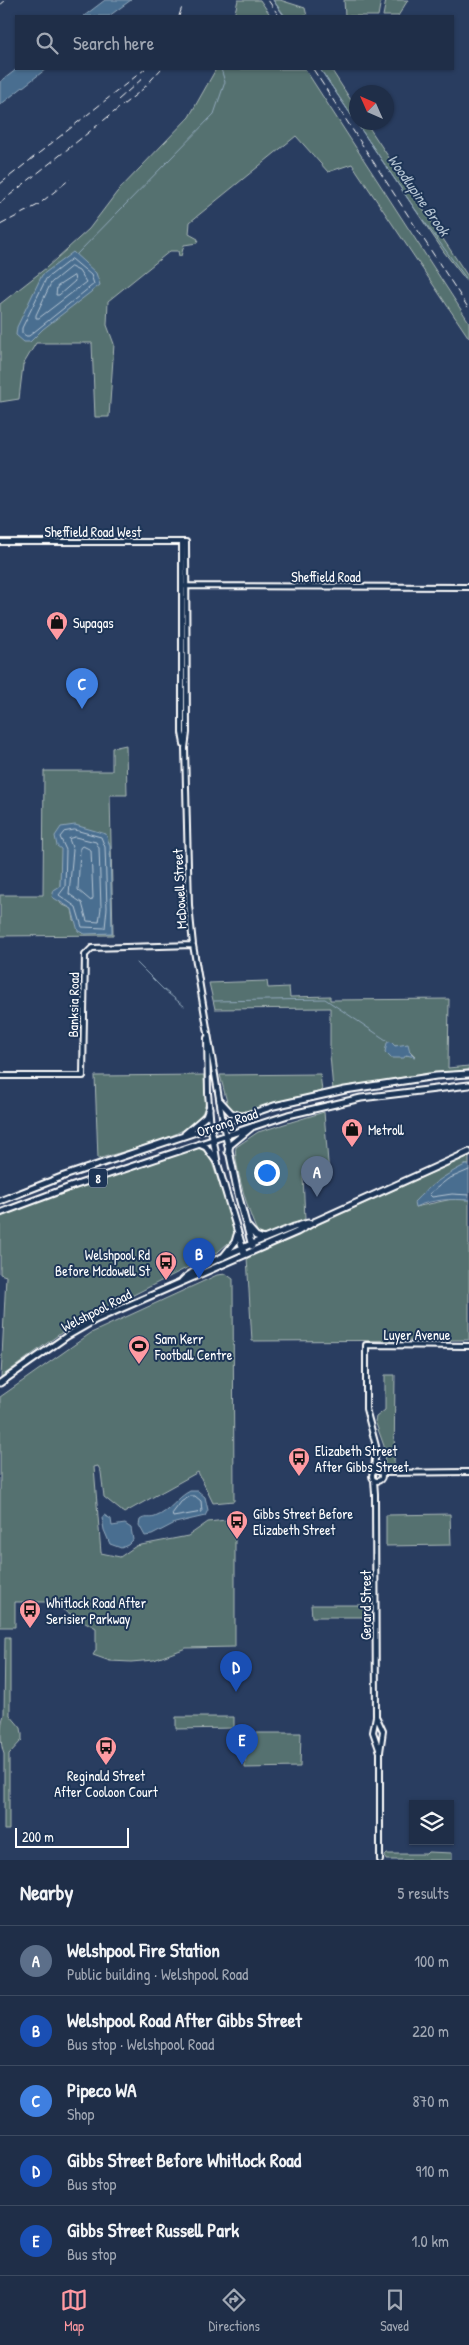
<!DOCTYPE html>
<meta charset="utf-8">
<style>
:root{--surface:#1f2e48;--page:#27364f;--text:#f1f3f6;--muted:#a1a8b4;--line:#3c4a60;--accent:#ff9aa2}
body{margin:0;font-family:"Patrick Hand",sans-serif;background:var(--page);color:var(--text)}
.controls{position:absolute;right:15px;bottom:15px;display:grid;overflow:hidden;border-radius:0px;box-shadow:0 1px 4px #0004}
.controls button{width:45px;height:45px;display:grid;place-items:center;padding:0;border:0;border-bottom:1px solid var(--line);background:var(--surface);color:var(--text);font:25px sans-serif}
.compass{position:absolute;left:349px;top:85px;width:45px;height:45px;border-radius:50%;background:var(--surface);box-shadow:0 1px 4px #0004;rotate:315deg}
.scale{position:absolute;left:15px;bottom:12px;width:114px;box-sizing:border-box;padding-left:5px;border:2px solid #fff;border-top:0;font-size:14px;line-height:18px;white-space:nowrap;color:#fff;-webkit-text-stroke:4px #1d3557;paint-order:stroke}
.you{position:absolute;left:266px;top:1172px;width:18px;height:18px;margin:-12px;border:4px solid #fff;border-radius:50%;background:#1a73e8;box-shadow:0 0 0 8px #1a73e833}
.badge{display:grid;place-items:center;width:32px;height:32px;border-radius:50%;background:var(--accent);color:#fff;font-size:16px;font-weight:700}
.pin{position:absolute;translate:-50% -41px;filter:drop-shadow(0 1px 2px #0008)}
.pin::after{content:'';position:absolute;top:26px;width:18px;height:15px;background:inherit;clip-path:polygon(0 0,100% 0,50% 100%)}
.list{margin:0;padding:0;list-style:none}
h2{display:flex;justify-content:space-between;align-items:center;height:65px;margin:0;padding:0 20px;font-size:21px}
h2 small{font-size:16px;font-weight:400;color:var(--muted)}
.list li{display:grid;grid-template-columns:32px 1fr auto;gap:15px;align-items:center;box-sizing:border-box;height:70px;padding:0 20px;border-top:1px solid var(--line)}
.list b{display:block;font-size:19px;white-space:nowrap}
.list p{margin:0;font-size:16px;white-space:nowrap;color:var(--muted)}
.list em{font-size:16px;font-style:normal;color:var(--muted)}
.icon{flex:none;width:28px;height:28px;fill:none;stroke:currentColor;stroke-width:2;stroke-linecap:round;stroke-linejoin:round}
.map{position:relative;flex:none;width:469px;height:1860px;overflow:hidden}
.search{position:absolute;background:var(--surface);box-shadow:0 1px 4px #0004;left:15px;right:15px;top:15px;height:55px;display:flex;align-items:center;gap:12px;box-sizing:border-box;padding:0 18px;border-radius:0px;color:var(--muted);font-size:19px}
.sheet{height:415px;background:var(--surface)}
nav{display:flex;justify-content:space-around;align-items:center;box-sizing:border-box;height:70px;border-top:1px solid var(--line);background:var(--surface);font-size:14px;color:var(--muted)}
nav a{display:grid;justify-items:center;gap:2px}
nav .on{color:var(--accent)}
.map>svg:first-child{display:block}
.green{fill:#55716f;stroke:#aab8b7;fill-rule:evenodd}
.water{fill:#486e90;stroke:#91a8bc}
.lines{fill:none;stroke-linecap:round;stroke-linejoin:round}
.shore{stroke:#b6c5d3;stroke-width:1}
.stream{stroke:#91a8bc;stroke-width:1}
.tertiary-casing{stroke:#fff;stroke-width:8}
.primary-casing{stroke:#fff;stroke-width:9}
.trunk-casing{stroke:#fff;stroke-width:9}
.tertiary{stroke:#1d3557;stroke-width:4}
.primary{stroke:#1d3557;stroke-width:5}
.trunk{stroke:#1d3557;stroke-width:5}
.rail{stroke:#fff;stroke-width:1;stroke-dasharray:8 4;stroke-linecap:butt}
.labels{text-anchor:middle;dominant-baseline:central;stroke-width:4;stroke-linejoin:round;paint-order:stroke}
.shield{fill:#1d3557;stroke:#bbc2cd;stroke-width:1}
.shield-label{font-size:12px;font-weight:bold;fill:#fff}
.street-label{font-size:14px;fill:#fff;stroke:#1d3557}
.poi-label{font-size:14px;fill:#fff;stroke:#1d3557;text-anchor:start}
.water-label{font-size:15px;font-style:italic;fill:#b6c5d3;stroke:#1d3557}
</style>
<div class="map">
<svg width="469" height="1860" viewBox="0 0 469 1860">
<rect width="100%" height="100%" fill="#293d60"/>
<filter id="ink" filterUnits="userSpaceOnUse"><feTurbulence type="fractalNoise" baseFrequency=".02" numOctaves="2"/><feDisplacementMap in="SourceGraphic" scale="10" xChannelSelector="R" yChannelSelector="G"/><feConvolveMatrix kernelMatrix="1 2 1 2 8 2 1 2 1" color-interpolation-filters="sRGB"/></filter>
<g filter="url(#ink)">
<path class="green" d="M238 0H260L271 16H234Z
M273 0H280L305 8 307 16H284Z
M344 0H381L378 16H345Z
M386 0H408L398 16H383Z
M216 69H305L469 322V338L352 164 328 172 296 136 190 222 189 234 198 239 197 243 184 245 181 256H179L178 251H170L108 301 107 325 114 344 109 417H95L92 343H36L23 365 19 399 0 402V304L46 268 89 229 117 192 189 117Z
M320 69H331L356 108V122L366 123 469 278V284L444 252Z
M126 745 127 795H110L113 935 0 936V895H43L44 771H112V748ZM110 846 112 933H102L74 920 72 909 61 904 54 890 60 887 62 849Z
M267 981 268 988 289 987 290 997 330 996V1000L449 999 448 1068 469 1066V1070L404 1077 333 1090 330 1055V1008L215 1009 209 983ZM390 1041 395 1046H405L415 1056 410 1054 401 1058 397 1056Z
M320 1074 322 1091 238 1113 228 1106 220 1075Z
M204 1075C204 1085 207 1097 205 1106 198 1137 125 1150 98 1159L95 1076Z
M324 1112 329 1175 303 1176 305 1219 268 1235 259 1234C251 1224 232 1158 236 1147L258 1132Z
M198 1146 204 1148 209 1154 234 1226V1240L231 1245 228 1243 218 1252 96 1314 80 1319 1 1377 6 1276 0 1274V1215Z
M469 1156V1165H465L415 1207 452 1199 469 1200V1340L252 1341 247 1257Z
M226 1274 233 1279 234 1501 213 1503 198 1472 124 1513 104 1497 101 1472 98 1466 94 1467 101 1553 120 1557 136 1546 188 1536 208 1522 235 1519V1647L186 1648 154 1660 131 1662 110 1661 93 1655 96 1650V1628L49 1602H15V1627H0V1397L91 1333 217 1275Z
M385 1375H395L394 1469H385L384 1446 375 1421 376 1417 385 1410Z
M450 1514 451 1545 386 1546V1515Z
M311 1605H369V1617H312Z
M5 1637H10V1715L21 1728 22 1734V1740L9 1754V1830H4V1754C0 1745 0 1724 4 1715Z
M176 1717H234V1728L176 1729Z
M245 1733H301L300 1767 245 1768Z
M428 1852 452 1853V1860H386L385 1856 387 1854H426Z"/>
<path class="water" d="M105 0H131L109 16H84Z
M17 69H46L0 105V82Z
M73 252 96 273 100 285 43 329 30 342H24L16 335 17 327 42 275Z
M75 825 106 834 110 846 112 933 85 934 78 931 72 909 52 897 54 890 60 886 61 849 57 846 55 836 61 827Z
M390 1041 395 1046 408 1044 410 1052 415 1057 406 1055 404 1058H391L385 1052 387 1043Z
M465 1165H469V1200C451 1199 432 1199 415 1207L414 1202C429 1186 445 1175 465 1165Z
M190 1491H198L205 1497 208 1510 205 1516 175 1523 152 1535 145 1536 139 1525 140 1520C145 1516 149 1519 155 1517 171 1511 176 1498 190 1491Z
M104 1515 111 1519 112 1526 125 1524 131 1528 133 1540 128 1545 121 1548 110 1544 104 1530 102 1518Z"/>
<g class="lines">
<path class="shore" d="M72 259 91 275 94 284 29 336H26L22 333V328L46 279Z
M71 267 79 271 86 282 39 318H36V315L51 283Z
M74 276 75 281 59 295H56L57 287Z
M75 830 101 837 105 847 107 908 105 928 82 927 76 907 59 895 65 887 66 850 60 837 64 832Z
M75 837 96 842 99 848 101 908 99 922 87 921 82 903 69 894 73 850 69 839Z
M83 846 91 850 93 898 91 901 78 890 80 848Z
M469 1170 448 1179 429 1194 432 1197 452 1194 469 1195
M191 1496H195L201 1501 202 1512 173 1517 172 1514 181 1502Z"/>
<path class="stream" d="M273 0 285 16
M320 69 415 209 469 282
M77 254 214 114 225 82 221 69
M137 963 164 990 184 1006
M214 1001 325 999 389 1042"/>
<g class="tertiary-casing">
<path id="tertiary" d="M0 542H186L187 733 185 748 189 905 193 945 223 1122
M182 542V733L184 744
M182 586 469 587
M207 1038 208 1093 211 1127
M0 1076H83L85 955 92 948 193 945
M372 1476a5 5 0 1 1 10 0a5 5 0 1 1-10 0Z
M374 1471 376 1446 366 1409V1345L469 1346
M381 1473 469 1472
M374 1480 375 1494 376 1716 373 1732 380 1752
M377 1718 383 1731 380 1752V1860"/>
</g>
<g class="primary-casing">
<path id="primary" d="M223 1122 238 1194 252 1246
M211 1127 217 1162 244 1253
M248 1227 256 1236 264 1239
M223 1257 235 1242 237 1235
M182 1281C195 1265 271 1236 294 1227L308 1223
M0 1383 67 1336 95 1320 297 1232 316 1221 469 1152"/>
</g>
<g class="trunk-casing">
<path id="trunk" d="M220 1101 231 1113 241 1116
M185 1134 206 1116 209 1108
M199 1144 206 1147 217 1162
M228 1152 230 1145 252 1127
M0 1201 64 1176 274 1106 345 1090 436 1076 469 1074
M0 1213 70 1187 288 1115 361 1098 469 1085"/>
</g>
<use href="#tertiary" class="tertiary"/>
<use href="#primary" class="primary"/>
<use href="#trunk" class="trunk"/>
<path class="rail" d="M268 0 279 16
M0 5 6 0
M179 16 182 7
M313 69 469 309
M118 100 144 77
M0 184 145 69
M0 203 143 89 161 69
M0 225 38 205 70 179"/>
</g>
</g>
<defs>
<g id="shop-pin" transform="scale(1.125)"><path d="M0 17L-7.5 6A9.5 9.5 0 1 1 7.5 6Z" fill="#ff9aa2" stroke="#1d3557"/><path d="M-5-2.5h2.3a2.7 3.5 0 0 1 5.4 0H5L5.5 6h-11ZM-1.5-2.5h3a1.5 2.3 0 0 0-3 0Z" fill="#111"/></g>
<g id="bus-pin" transform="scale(1.125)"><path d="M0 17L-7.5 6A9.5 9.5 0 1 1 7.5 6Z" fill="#ff9aa2" stroke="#1d3557"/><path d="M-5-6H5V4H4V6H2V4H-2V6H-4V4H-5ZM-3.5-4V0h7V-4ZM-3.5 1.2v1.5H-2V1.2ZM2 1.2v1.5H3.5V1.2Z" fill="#111"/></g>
<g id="stadium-pin" transform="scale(1.125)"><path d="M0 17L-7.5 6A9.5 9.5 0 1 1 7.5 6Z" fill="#ff9aa2" stroke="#1d3557"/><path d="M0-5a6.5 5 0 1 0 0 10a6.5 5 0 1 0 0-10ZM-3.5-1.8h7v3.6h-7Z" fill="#111"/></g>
</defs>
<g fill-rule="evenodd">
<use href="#shop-pin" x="57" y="622"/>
<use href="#shop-pin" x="352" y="1129"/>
<use href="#bus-pin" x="166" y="1262"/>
<use href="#stadium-pin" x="139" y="1346"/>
<use href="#bus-pin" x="299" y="1458"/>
<use href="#bus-pin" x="237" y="1521"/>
<use href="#bus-pin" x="30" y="1610"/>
<use href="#bus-pin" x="106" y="1747"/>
</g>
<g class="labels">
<rect class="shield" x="89" y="1168.5" width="18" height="19" rx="4"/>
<g class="shield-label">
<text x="98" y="1178">8</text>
</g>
<g class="street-label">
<text x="93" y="531">Sheffield Road West</text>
<text x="326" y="576">Sheffield Road</text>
<text transform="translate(179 889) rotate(-93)">McDowell Street</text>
<text transform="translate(73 1005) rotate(-89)">Banksia Road</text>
<text transform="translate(227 1122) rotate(-18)">Orrong Road</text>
<text transform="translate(96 1310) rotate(-27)">Welshpool Road</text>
<text x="417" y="1334">Luyer Avenue</text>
<text transform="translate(365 1605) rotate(-90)">Gerard Street</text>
</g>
<g class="poi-label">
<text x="73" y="622">Supagas</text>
<text x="368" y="1129">Metroll</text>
<text x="150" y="1254" text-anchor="end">Welshpool Rd<tspan x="150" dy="16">Before Mcdowell St</tspan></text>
<text x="155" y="1338">Sam Kerr<tspan x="155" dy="16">Football Centre</tspan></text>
<text x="315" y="1450">Elizabeth Street<tspan x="315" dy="16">After Gibbs Street</tspan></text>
<text x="253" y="1513">Gibbs Street Before<tspan x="253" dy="16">Elizabeth Street</tspan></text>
<text x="46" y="1602">Whitlock Road After<tspan x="46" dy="16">Serisier Parkway</tspan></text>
<text x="106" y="1775" text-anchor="middle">Reginald Street<tspan x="106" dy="16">After Cooloon Court</tspan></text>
</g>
<g class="water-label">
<text transform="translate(419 195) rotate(55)">Woodlupine Brook</text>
</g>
</g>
</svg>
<div class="controls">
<button><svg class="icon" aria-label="layers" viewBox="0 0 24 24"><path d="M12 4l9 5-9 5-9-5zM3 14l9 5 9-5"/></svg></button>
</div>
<svg class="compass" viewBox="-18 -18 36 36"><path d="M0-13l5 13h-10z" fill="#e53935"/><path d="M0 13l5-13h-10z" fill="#a1a8b4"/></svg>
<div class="scale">200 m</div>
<div class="you"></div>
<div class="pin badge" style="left:317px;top:1197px;background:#5c6f8a">A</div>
<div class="pin badge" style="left:199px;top:1279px;background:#1a4fb4">B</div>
<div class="pin badge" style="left:82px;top:709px;background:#3f7fe0">C</div>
<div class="pin badge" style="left:236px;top:1692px;background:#1a4fb4">D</div>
<div class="pin badge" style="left:242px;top:1765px;background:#1a4fb4">E</div>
<div class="search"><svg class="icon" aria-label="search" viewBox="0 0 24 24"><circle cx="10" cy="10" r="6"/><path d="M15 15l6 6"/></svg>Search here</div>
</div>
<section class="sheet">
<h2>Nearby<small>5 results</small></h2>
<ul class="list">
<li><span class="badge" style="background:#5c6f8a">A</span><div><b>Welshpool Fire Station</b><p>Public building · Welshpool Road</p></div><em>100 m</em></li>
<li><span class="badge" style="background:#1a4fb4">B</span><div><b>Welshpool Road After Gibbs Street</b><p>Bus stop · Welshpool Road</p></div><em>220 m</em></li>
<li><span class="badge" style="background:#3f7fe0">C</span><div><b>Pipeco WA</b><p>Shop</p></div><em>870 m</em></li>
<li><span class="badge" style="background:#1a4fb4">D</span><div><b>Gibbs Street Before Whitlock Road</b><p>Bus stop</p></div><em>910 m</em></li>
<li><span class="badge" style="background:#1a4fb4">E</span><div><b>Gibbs Street Russell Park</b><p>Bus stop</p></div><em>1.0 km</em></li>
</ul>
</section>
<nav>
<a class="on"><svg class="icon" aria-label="map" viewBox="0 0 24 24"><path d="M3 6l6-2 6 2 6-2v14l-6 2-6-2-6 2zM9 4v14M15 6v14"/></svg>Map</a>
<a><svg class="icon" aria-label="directions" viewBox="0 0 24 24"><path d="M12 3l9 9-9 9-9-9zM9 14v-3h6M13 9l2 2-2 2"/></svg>Directions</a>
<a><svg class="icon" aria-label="saved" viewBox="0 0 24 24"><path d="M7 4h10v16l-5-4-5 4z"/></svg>Saved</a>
</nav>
